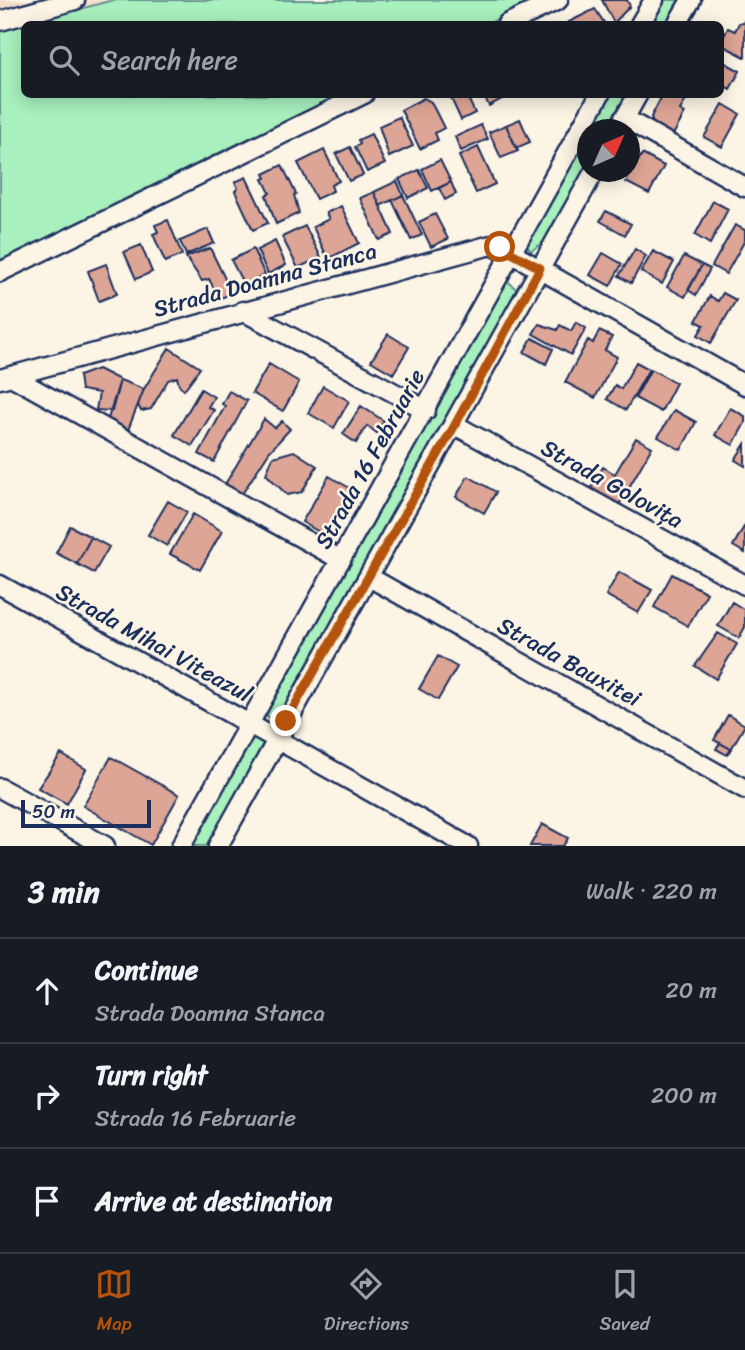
<!DOCTYPE html>
<meta charset="utf-8">
<style>
:root{--surface:#171b24;--page:#242831;--text:#f1f3f6;--muted:#9ea1a6;--line:#363941;--accent:#b45309}
body{margin:0;font-family:Sriracha,sans-serif;background:var(--page);color:var(--text)}
.compass{position:absolute;left:577px;top:119px;width:63px;height:63px;border-radius:50%;background:var(--surface);box-shadow:0 4px 18px #0003;rotate:45deg}
.scale{position:absolute;left:21px;bottom:18px;width:130px;box-sizing:border-box;padding-left:7px;border:4px solid #1b2f5e;border-top:0;font-size:19px;line-height:24px;white-space:nowrap;color:#1b2f5e;-webkit-text-stroke:5px #fcf5e5;paint-order:stroke}
.stop{position:absolute;width:21px;height:21px;margin:-16px;border:5px solid #b45309;border-radius:50%;background:#fff}
.stop.end{background:#b45309;border-color:#fff;box-shadow:0 2px 7px #0008}
.list{margin:0;padding:0;list-style:none}
h2{display:flex;justify-content:space-between;align-items:center;height:91px;margin:0;padding:0 28px;font-size:30px}
h2 small{font-size:23px;font-weight:400;color:var(--muted)}
.list li{display:grid;grid-template-columns:46px 1fr auto;gap:21px;align-items:center;box-sizing:border-box;height:105px;padding:0 28px;border-top:2px solid var(--line)}
.list b{display:block;font-size:26px;white-space:nowrap}
.list p{margin:0;font-size:23px;white-space:nowrap;color:var(--muted)}
.list em{font-size:23px;font-style:normal;color:var(--muted)}
.icon{flex:none;width:38px;height:38px;fill:none;stroke:currentColor;stroke-width:2;stroke-linecap:round;stroke-linejoin:round}
.map{position:relative;flex:none;width:745px;height:846px;overflow:hidden}
.search{position:absolute;background:var(--surface);box-shadow:0 4px 18px #0003;left:21px;right:21px;top:21px;height:77px;display:flex;align-items:center;gap:18px;box-sizing:border-box;padding:0 24px;border-radius:10px;color:var(--muted);font-size:26px}
.sheet{height:406px;background:var(--surface)}
nav{display:flex;justify-content:space-around;align-items:center;box-sizing:border-box;height:98px;border-top:2px solid var(--line);background:var(--surface);font-size:19px;color:var(--muted)}
nav a{display:grid;justify-items:center;gap:4px}
nav .on{color:var(--accent)}
.map>svg:first-child{display:block}
.built{fill:#f3ddcd}
.green{fill:#a8f0bd;stroke:#62908e;stroke-width:2}
.building{fill:#dda595;stroke:#1b2f5e;stroke-width:2}
.lines{fill:none;stroke-linecap:round;stroke-linejoin:round}
.street-casing{stroke:#1b2f5e;stroke-width:23}
.street{stroke:#fcf5e5;stroke-width:18}
.route{stroke:#b45309;stroke-width:9}
.labels{text-anchor:middle;dominant-baseline:central;stroke-width:5;stroke-linejoin:round;paint-order:stroke}
.street-label{font-size:23px;fill:#1b2f5e;stroke:#fcf5e5}
</style>
<div class="map">
<svg width="745" height="846" viewBox="0 0 745 846">
<rect width="100%" height="100%" fill="#fcf5e5"/>
<filter id="ink" filterUnits="userSpaceOnUse"><feTurbulence type="fractalNoise" baseFrequency=".0143" numOctaves="2"/><feDisplacementMap in="SourceGraphic" scale="14" xChannelSelector="R" yChannelSelector="G"/><feConvolveMatrix kernelMatrix="1 2 1 2 8 2 1 2 1" color-interpolation-filters="sRGB"/></filter>
<g filter="url(#ink)">
<path class="built" d="M0 0H113L0 31Z"/>
<path class="green" d="M113 0H537L487 24H24V94L343 95 0 262V31Z
M662 0H680L667 24H648Z
M608 95H628L608 129 588 130 587 166 546 240 531 251 526 245 527 235Z
M509 282 520 293 284 716 275 723 265 714 268 706 499 288Z
M250 733 271 736 210 846H185Z"/>
<path class="building" d="M602 0H627L630 6 614 23Z
M595 9 605 24H565Z
M745 21V57L720 44 728 28 735 31 739 23Z
M720 60 740 71 730 89 720 84Z
M449 94H466L475 113 461 120Z
M483 94H511L489 106Z
M663 94H676L686 100 680 110 685 113 673 135 653 124 651 117Z
M424 98 431 102 444 128 435 133 438 140 420 149 401 110Z
M723 104 740 114 722 147 704 137Z
M399 117 413 146 389 157 379 126Z
M520 119 530 142 516 148 506 125Z
M481 125 488 139 461 151 455 137Z
M506 125 518 151 501 158 489 132Z
M371 134 385 164 367 172 355 147 360 144 358 140Z
M350 147 363 175 349 181 336 154Z
M478 147 495 184 476 193 459 156Z
M324 150 339 181 331 185 333 191 316 199 298 163Z
M642 154 664 166 649 194 626 182Z
M440 160 451 182 432 191 422 169Z
M282 165 296 194 294 195 299 213 276 224 266 195 270 193 263 179 266 178 264 174Z
M419 170 428 188 408 198 399 179Z
M246 177 268 223 253 230 235 191 238 188 235 182Z
M397 181 403 195 380 206 374 192Z
M451 182 456 194 445 200 439 188Z
M374 192 393 234 379 240 360 198Z
M403 195 422 235 411 240 392 200Z
M713 201 728 209 710 244 695 235Z
M341 206 359 243 328 259 313 227 329 219 326 213Z
M606 211 631 224 625 235 600 221Z
M435 214 448 239 431 247 419 222Z
M168 220 182 255 165 262 153 234 158 232 155 225Z
M735 225 745 230V240L726 274 712 266Z
M305 226 321 257 298 268 282 237Z
M208 229 214 243 186 255 180 241Z
M275 241 286 265 268 274 257 250Z
M141 245 152 272 136 279 124 252Z
M210 248 232 293 219 299 209 279 202 281 186 257Z
M253 249 265 275 244 285 231 260Z
M635 249 646 256 631 283 619 276Z
M653 251 674 262 662 284 641 272Z
M603 253 622 264 610 286 590 275Z
M684 256 702 265 685 297 667 287Z
M106 264 117 294 99 301 88 271Z
M702 265 710 269 696 295 688 290Z
M723 293 736 300 711 343 698 335 704 325 696 321 710 296 718 301Z
M576 322 586 328 571 355 533 334 539 324 557 330 560 325 571 331Z
M599 331 612 337 605 350 617 357 595 398 565 382 588 340 593 343Z
M388 334 409 347 393 374 371 361Z
M532 338 553 349 546 364 524 352Z
M169 348 200 368 184 390 179 385 177 377 168 380 151 409 141 411 138 405 144 389Z
M636 362 649 369 626 410 607 399 615 385 621 389Z
M269 364 299 382 283 411 252 393Z
M98 369 120 380 112 411 96 410 99 393 81 390 79 376Z
M651 369 676 383 661 412 635 398Z
M120 380 144 389 128 430 108 419Z
M323 386 349 401 334 428 308 413Z
M201 389 214 397 208 407 214 410 192 446 174 435Z
M229 391 247 401 214 462 199 454 225 406 222 404Z
M361 406 384 421 377 433 367 426 356 443 343 434Z
M730 408 745 416V423L733 445 715 435Z
M674 410 696 422 681 450 658 437Z
M264 419 275 428 282 421 290 429 269 452 242 494 224 486Z
M636 438 652 447 619 505 591 488 603 467 615 474Z
M745 444V466L735 460Z
M294 451 317 466 302 492 287 495 266 474 273 457Z
M329 476 353 490 326 536 302 522Z
M468 476 496 492 484 513 456 497Z
M168 501 187 512 167 546 148 535Z
M193 514 222 531 200 570 170 554Z
M745 525V553L733 546Z
M70 526 91 537 77 564 56 553Z
M91 537 109 547 94 573 77 564Z
M619 572 652 590 638 613 606 595Z
M672 574 707 593 688 626 654 607Z
M732 602 745 610V627L739 638 718 626Z
M718 633 737 644 716 679 695 666Z
M438 656 457 667 438 700 419 689Z
M728 715 745 725 731 749 714 740Z
M720 743 731 749 727 755 716 749Z
M61 754 86 769 67 804 38 788Z
M111 757 179 795 151 845 83 806Z
M542 824 568 838 563 846H530Z"/>
<g class="lines">
<g class="street-casing">
<path id="street" d="M0 21 75 0
M507 24 558 0
M640 24 654 0
M677 24 691 0
M624 118 745 187
M618 130 638 94
M0 272 364 94
M243 311 426 410
M11 376 341 560
M0 379 491 245 511 253 745 385
M455 425 745 585
M369 577 745 789
M0 585 468 846
M0 788 105 846
M181 846 600 94
M218 846 594 172"/>
</g>
<use href="#street" class="street"/>
</g>
</g>
<g class="lines" filter="url(#ink)">
<path class="route" d="M286 721 455 425 540 268 500 247"/>
</g>
<g class="labels">
<g class="street-label">
<text transform="translate(265 280) rotate(-15)">Strada Doamna Stanca</text>
<text transform="translate(370 459) rotate(-61)">Strada 16 Februarie</text>
<text transform="translate(612 484) rotate(29)">Strada Golovița</text>
<text transform="translate(154 643) rotate(29)">Strada Mihai Viteazul</text>
<text transform="translate(569 662) rotate(29)">Strada Bauxitei</text>
</g>
</g>
</svg>
<svg class="compass" viewBox="-18 -18 36 36"><path d="M0-13l5 13h-10z" fill="#e53935"/><path d="M0 13l5-13h-10z" fill="#9ea1a6"/></svg>
<div class="scale">50 m</div>
<div class="stop" style="left:500px;top:247px"></div>
<div class="stop end" style="left:286px;top:721px"></div>
<div class="search"><svg class="icon" aria-label="search" viewBox="0 0 24 24"><circle cx="10" cy="10" r="6"/><path d="M15 15l6 6"/></svg>Search here</div>
</div>
<section class="sheet">
<h2>3 min<small>Walk · 220 m</small></h2>
<ul class="list">
<li><svg class="icon" aria-label="ahead" viewBox="0 0 24 24"><path d="M12 20V5M6 11l6-6 6 6"/></svg><div><b>Continue</b><p>Strada Doamna Stanca</p></div><em>20 m</em></li>
<li><svg class="icon" aria-label="right" viewBox="0 0 24 24"><path d="M7 20v-9h11M14 6l5 5-5 5"/></svg><div><b>Turn right</b><p>Strada 16 Februarie</p></div><em>200 m</em></li>
<li><svg class="icon" aria-label="arrive" viewBox="0 0 24 24"><path d="M6 21V4h12l-3 4 3 4H6"/></svg><div><b>Arrive at destination</b></div></li>
</ul>
</section>
<nav>
<a class="on"><svg class="icon" aria-label="map" viewBox="0 0 24 24"><path d="M3 6l6-2 6 2 6-2v14l-6 2-6-2-6 2zM9 4v14M15 6v14"/></svg>Map</a>
<a><svg class="icon" aria-label="directions" viewBox="0 0 24 24"><path d="M12 3l9 9-9 9-9-9zM9 14v-3h6M13 9l2 2-2 2"/></svg>Directions</a>
<a><svg class="icon" aria-label="saved" viewBox="0 0 24 24"><path d="M7 4h10v16l-5-4-5 4z"/></svg>Saved</a>
</nav>
